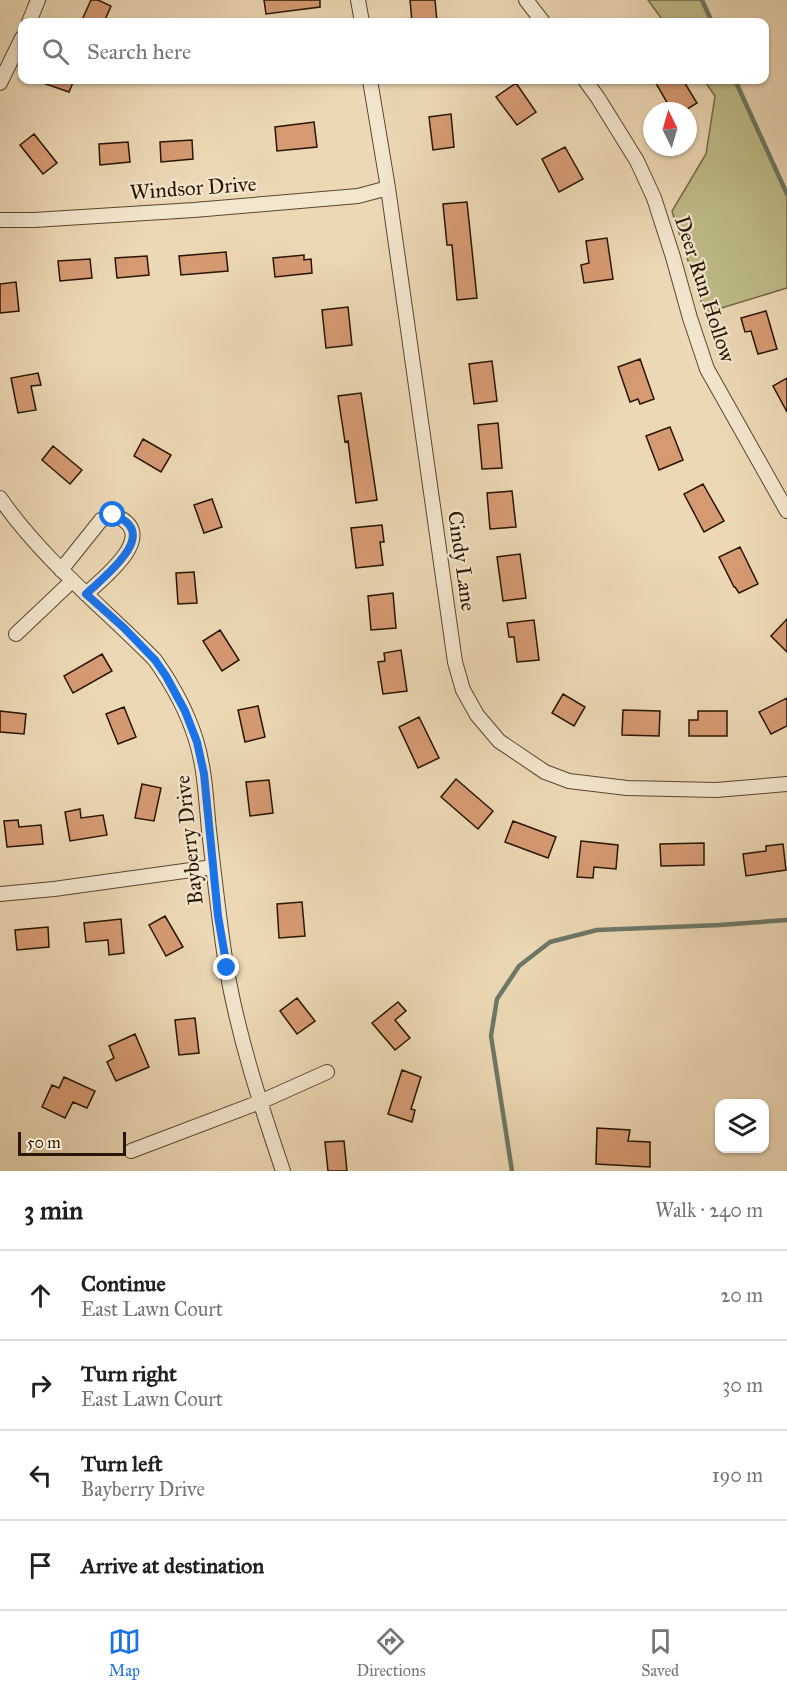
<!DOCTYPE html>
<meta charset="utf-8">
<style>
:root{--surface:#fff;--page:#f2f2f2;--text:#202124;--muted:#757577;--line:#e0e0e0;--accent:#1a73e8}
body{margin:0;font-family:"IM FELL Great Primer",serif;background:var(--page);color:var(--text)}
.controls{position:absolute;right:18px;bottom:18px;display:grid;overflow:hidden;border-radius:12px;box-shadow:0 2px 4px #0004}
.controls button{width:54px;height:54px;display:grid;place-items:center;padding:0;border:0;border-bottom:2px solid var(--line);background:var(--surface);color:var(--text);font:30px sans-serif}
.compass{position:absolute;left:643px;top:102px;width:54px;height:54px;border-radius:50%;background:var(--surface);box-shadow:0 2px 4px #0004;rotate:355deg}
.scale{position:absolute;left:18px;bottom:15px;width:108px;box-sizing:border-box;padding-left:6px;border:3px solid #281502;border-top:0;font-size:16px;line-height:21px;white-space:nowrap;color:#281502;-webkit-text-stroke:4px #f3e6ce;paint-order:stroke}
.stop{position:absolute;width:18px;height:18px;margin:-14px;border:4px solid #1a73e8;border-radius:50%;background:#fff}
.stop.end{background:#1a73e8;border-color:#fff;box-shadow:0 2px 6px #0008}
.list{margin:0;padding:0;list-style:none}
h2{display:flex;justify-content:space-between;align-items:center;height:78px;margin:0;padding:0 24px;font-size:26px}
h2 small{font-size:20px;font-weight:400;color:var(--muted)}
.list li{display:grid;grid-template-columns:39px 1fr auto;gap:18px;align-items:center;box-sizing:border-box;height:90px;padding:0 24px;border-top:2px solid var(--line)}
.list b{display:block;font-size:22px;white-space:nowrap}
.list p{margin:0;font-size:20px;white-space:nowrap;color:var(--muted)}
.list em{font-size:20px;font-style:normal;color:var(--muted)}
.icon{flex:none;width:33px;height:33px;fill:none;stroke:currentColor;stroke-width:2;stroke-linecap:round;stroke-linejoin:round}
.map{position:relative;flex:none;width:787px;height:1171px;overflow:hidden}
.search{position:absolute;background:var(--surface);box-shadow:0 2px 4px #0004;left:18px;right:18px;top:18px;height:66px;display:flex;align-items:center;gap:15px;box-sizing:border-box;padding:0 21px;border-radius:12px;color:var(--muted);font-size:22px}
.sheet{height:438px;background:var(--surface)}
nav{display:flex;justify-content:space-around;align-items:center;box-sizing:border-box;height:84px;border-top:2px solid var(--line);background:var(--surface);font-size:16px;color:var(--muted)}
nav a{display:grid;justify-items:center;gap:3px}
nav .on{color:var(--accent)}
.map>svg:first-child{display:block}
.green{fill:#bebc88;stroke:#736845;stroke-width:1.5}
.lines{fill:none;stroke-linecap:round;stroke-linejoin:round}
.stream{stroke:#6c7867;stroke-width:4.5}
.building{fill:#d69a73;stroke:#281502;stroke-width:1.5}
.minor-casing{stroke:#59462e;stroke-width:16}
.minor{stroke:#f3e6ce;stroke-width:14}
.route{stroke:#1a73e8;stroke-width:8}
.labels{text-anchor:middle;dominant-baseline:central;stroke-width:4.5;stroke-linejoin:round;paint-order:stroke}
.street-label{font-size:21px;fill:#281502;stroke:#f3e6ce}
</style>
<div class="map">
<svg width="787" height="1171" viewBox="0 0 787 1171">
<rect width="100%" height="100%" fill="#ecd8b4"/>
<filter id="stains"><feTurbulence type="fractalNoise" baseFrequency=".00333" numOctaves="4"/><feColorMatrix values="0 0 0 0 .2 0 0 0 0 .09 0 0 0 0 .02 0 0 0 .5 -.17"/></filter>
<radialGradient id="worn" r=".72"><stop offset=".6" stop-color="#630" stop-opacity="0"/><stop offset="1" stop-color="#630" stop-opacity=".3"/></radialGradient>
<path class="green" d="M648 0H701L711 22H664Z
M704 80H735L787 194V288L705 313 672 211 706 154 715 96Z"/>
<g class="lines">
<path class="stream" d="M702 0 712 22
M735 80 787 194
M512 1171 491 1036 497 999 519 966 550 942 597 930 720 925 787 920"/>
</g>
<path class="building" d="M91 0H98L111 6 104 22H81Z
M264 0H320V7L266 14Z
M410 0H435L437 22H412Z
M38 80H74L69 92 37 81Z
M654 80H683L697 103 684 111H672Z
M516 83 536 112 517 125 496 97Z
M451 114 454 147 433 150 429 117Z
M314 122 317 147 277 151 275 127Z
M34 134 57 163 43 174 20 145Z
M192 140 193 159 161 162 160 142Z
M128 142 130 162 100 165 99 144Z
M565 147 583 179 559 192 542 159Z
M467 202 477 298 457 300 452 245H447L443 204Z
M607 238 613 279 584 283 581 265 589 263 586 241Z
M226 252 228 271 181 275 179 256Z
M304 255V260L311 259 312 273 275 277 273 258Z
M147 256 149 275 117 278 115 258Z
M90 259 92 278 60 281 58 261Z
M16 282 19 311 0 313V284Z
M348 307 352 345 326 348 322 310Z
M766 311 777 349 758 354 751 331 745 332 741 318Z
M640 359 654 399 640 404 638 399 630 402 618 367Z
M492 361 497 401 474 404 469 364Z
M38 373 41 385 31 386 36 410 18 413 11 378Z
M787 378V412L773 386Z
M361 393 377 500 356 503 348 441 345 442 338 396Z
M498 423 502 468 482 469 478 425Z
M670 427 683 460 659 470 646 436Z
M143 439 171 455 161 472 134 456Z
M53 446 82 470 70 484 42 460Z
M703 484 724 521 704 532 684 494Z
M512 491 516 527 490 529 487 493Z
M212 499 222 527 204 533 194 505Z
M382 525 384 542H380L383 565 356 568 351 528Z
M740 547 758 584 739 593 735 587H734L719 557Z
M520 554 526 598 503 601 497 557Z
M194 572 197 603 178 604 176 573Z
M393 593 396 628 371 630 368 596Z
M787 619V652L771 636Z
M534 620 539 660 517 662 514 637H509L507 623Z
M220 630 239 660 222 671 203 641Z
M401 650 407 691 383 694 378 662 385 661 384 653Z
M102 654 112 671 73 693 64 676Z
M563 694 585 707 574 726 552 713Z
M787 698V726L771 734 759 712Z
M258 706 265 737 245 742 238 710Z
M124 707 136 737 118 744 106 714Z
M623 710 660 711 659 736 622 735Z
M0 711 26 714 24 734 0 732Z
M698 711H727V736H689V720H698Z
M419 717 439 758 418 768 399 727Z
M456 779 493 811 478 829 441 797Z
M269 780 273 813 250 816 246 782Z
M142 784 161 788 154 821 135 818Z
M80 809 81 818 103 815 107 835 70 841 65 812Z
M18 820 19 827 41 825 43 844 7 847 4 821Z
M513 821 556 837 548 858 505 842Z
M581 841 618 845 616 869 594 867 593 878 577 877Z
M704 843V865L661 866 660 844Z
M783 844 786 870 746 876 743 854 766 851V846Z
M302 902 305 936 279 938 277 904Z
M165 916 183 947 166 956 149 925Z
M121 919 124 953 109 955 108 940 86 942 84 923Z
M48 927 49 947 17 950 15 930Z
M297 998 315 1021 297 1034 280 1011Z
M398 1002 406 1011 395 1020 410 1038 395 1050 372 1023Z
M195 1018 199 1053 179 1055 175 1020Z
M135 1034 149 1067 116 1081 107 1062 114 1058 109 1046Z
M402 1070 421 1077 411 1109 415 1110 412 1122 388 1114Z
M64 1077 95 1091 87 1108 73 1102 65 1118 42 1107 52 1085 59 1088Z
M597 1128 630 1130 628 1141 650 1142V1167L596 1164Z
M344 1141 347 1171H328L325 1142Z"/>
<g class="lines">
<g class="minor-casing">
<path id="minor" d="M358 0 362 22
M526 0 543 22
M29 22 38 0
M370 80 388 188 455 662 463 690 477 715 499 741 545 772 569 781 627 788 716 790 787 784
M585 80 598 98 637 161 654 198 673 257 690 318 707 369 787 511
M0 83 22 38
M0 220H34L194 210 358 196 388 188
M0 498C43 560 103 607 155 660 172 684 187 711 196 740 205 769 206 800 209 830 214 875 219 920 226 965 238 1036 260 1103 283 1171
M61 570 101 520 113 515C162 532 106 576 86 594
M16 634 72 581
M0 894 54 889 213 867
M131 1151 260 1102 327 1072"/>
</g>
<use href="#minor" class="minor"/>
</g>
<g class="lines">
<path class="route" d="M113 515C163 532 105 576 86 594L123 627 155 660 166 676 185 711 197 742 204 774 218 916 227 968"/>
</g>
<g class="labels">
<g class="street-label">
<text transform="translate(193 188) rotate(-4)">Windsor Drive</text>
<text transform="translate(705 289) rotate(72)">Deer Run Hollow</text>
<text transform="translate(462 561) rotate(82)">Cindy Lane</text>
<text transform="translate(189 840) rotate(-96)">Bayberry Drive</text>
</g>
</g>
<rect width="100%" height="100%" filter="url(#stains)"/>
<rect width="100%" height="100%" fill="url(#worn)"/>
</svg>
<div class="controls">
<button><svg class="icon" aria-label="layers" viewBox="0 0 24 24"><path d="M12 4l9 5-9 5-9-5zM3 14l9 5 9-5"/></svg></button>
</div>
<svg class="compass" viewBox="-18 -18 36 36"><path d="M0-13l5 13h-10z" fill="#e53935"/><path d="M0 13l5-13h-10z" fill="#757577"/></svg>
<div class="scale">50 m</div>
<div class="stop" style="left:113px;top:515px"></div>
<div class="stop end" style="left:227px;top:968px"></div>
<div class="search"><svg class="icon" aria-label="search" viewBox="0 0 24 24"><circle cx="10" cy="10" r="6"/><path d="M15 15l6 6"/></svg>Search here</div>
</div>
<section class="sheet">
<h2>3 min<small>Walk · 240 m</small></h2>
<ul class="list">
<li><svg class="icon" aria-label="ahead" viewBox="0 0 24 24"><path d="M12 20V5M6 11l6-6 6 6"/></svg><div><b>Continue</b><p>East Lawn Court</p></div><em>20 m</em></li>
<li><svg class="icon" aria-label="right" viewBox="0 0 24 24"><path d="M7 20v-9h11M14 6l5 5-5 5"/></svg><div><b>Turn right</b><p>East Lawn Court</p></div><em>30 m</em></li>
<li><svg class="icon" aria-label="left" viewBox="0 0 24 24"><path d="M17 20v-9H6M10 6l-5 5 5 5"/></svg><div><b>Turn left</b><p>Bayberry Drive</p></div><em>190 m</em></li>
<li><svg class="icon" aria-label="arrive" viewBox="0 0 24 24"><path d="M6 21V4h12l-3 4 3 4H6"/></svg><div><b>Arrive at destination</b></div></li>
</ul>
</section>
<nav>
<a class="on"><svg class="icon" aria-label="map" viewBox="0 0 24 24"><path d="M3 6l6-2 6 2 6-2v14l-6 2-6-2-6 2zM9 4v14M15 6v14"/></svg>Map</a>
<a><svg class="icon" aria-label="directions" viewBox="0 0 24 24"><path d="M12 3l9 9-9 9-9-9zM9 14v-3h6M13 9l2 2-2 2"/></svg>Directions</a>
<a><svg class="icon" aria-label="saved" viewBox="0 0 24 24"><path d="M7 4h10v16l-5-4-5 4z"/></svg>Saved</a>
</nav>
